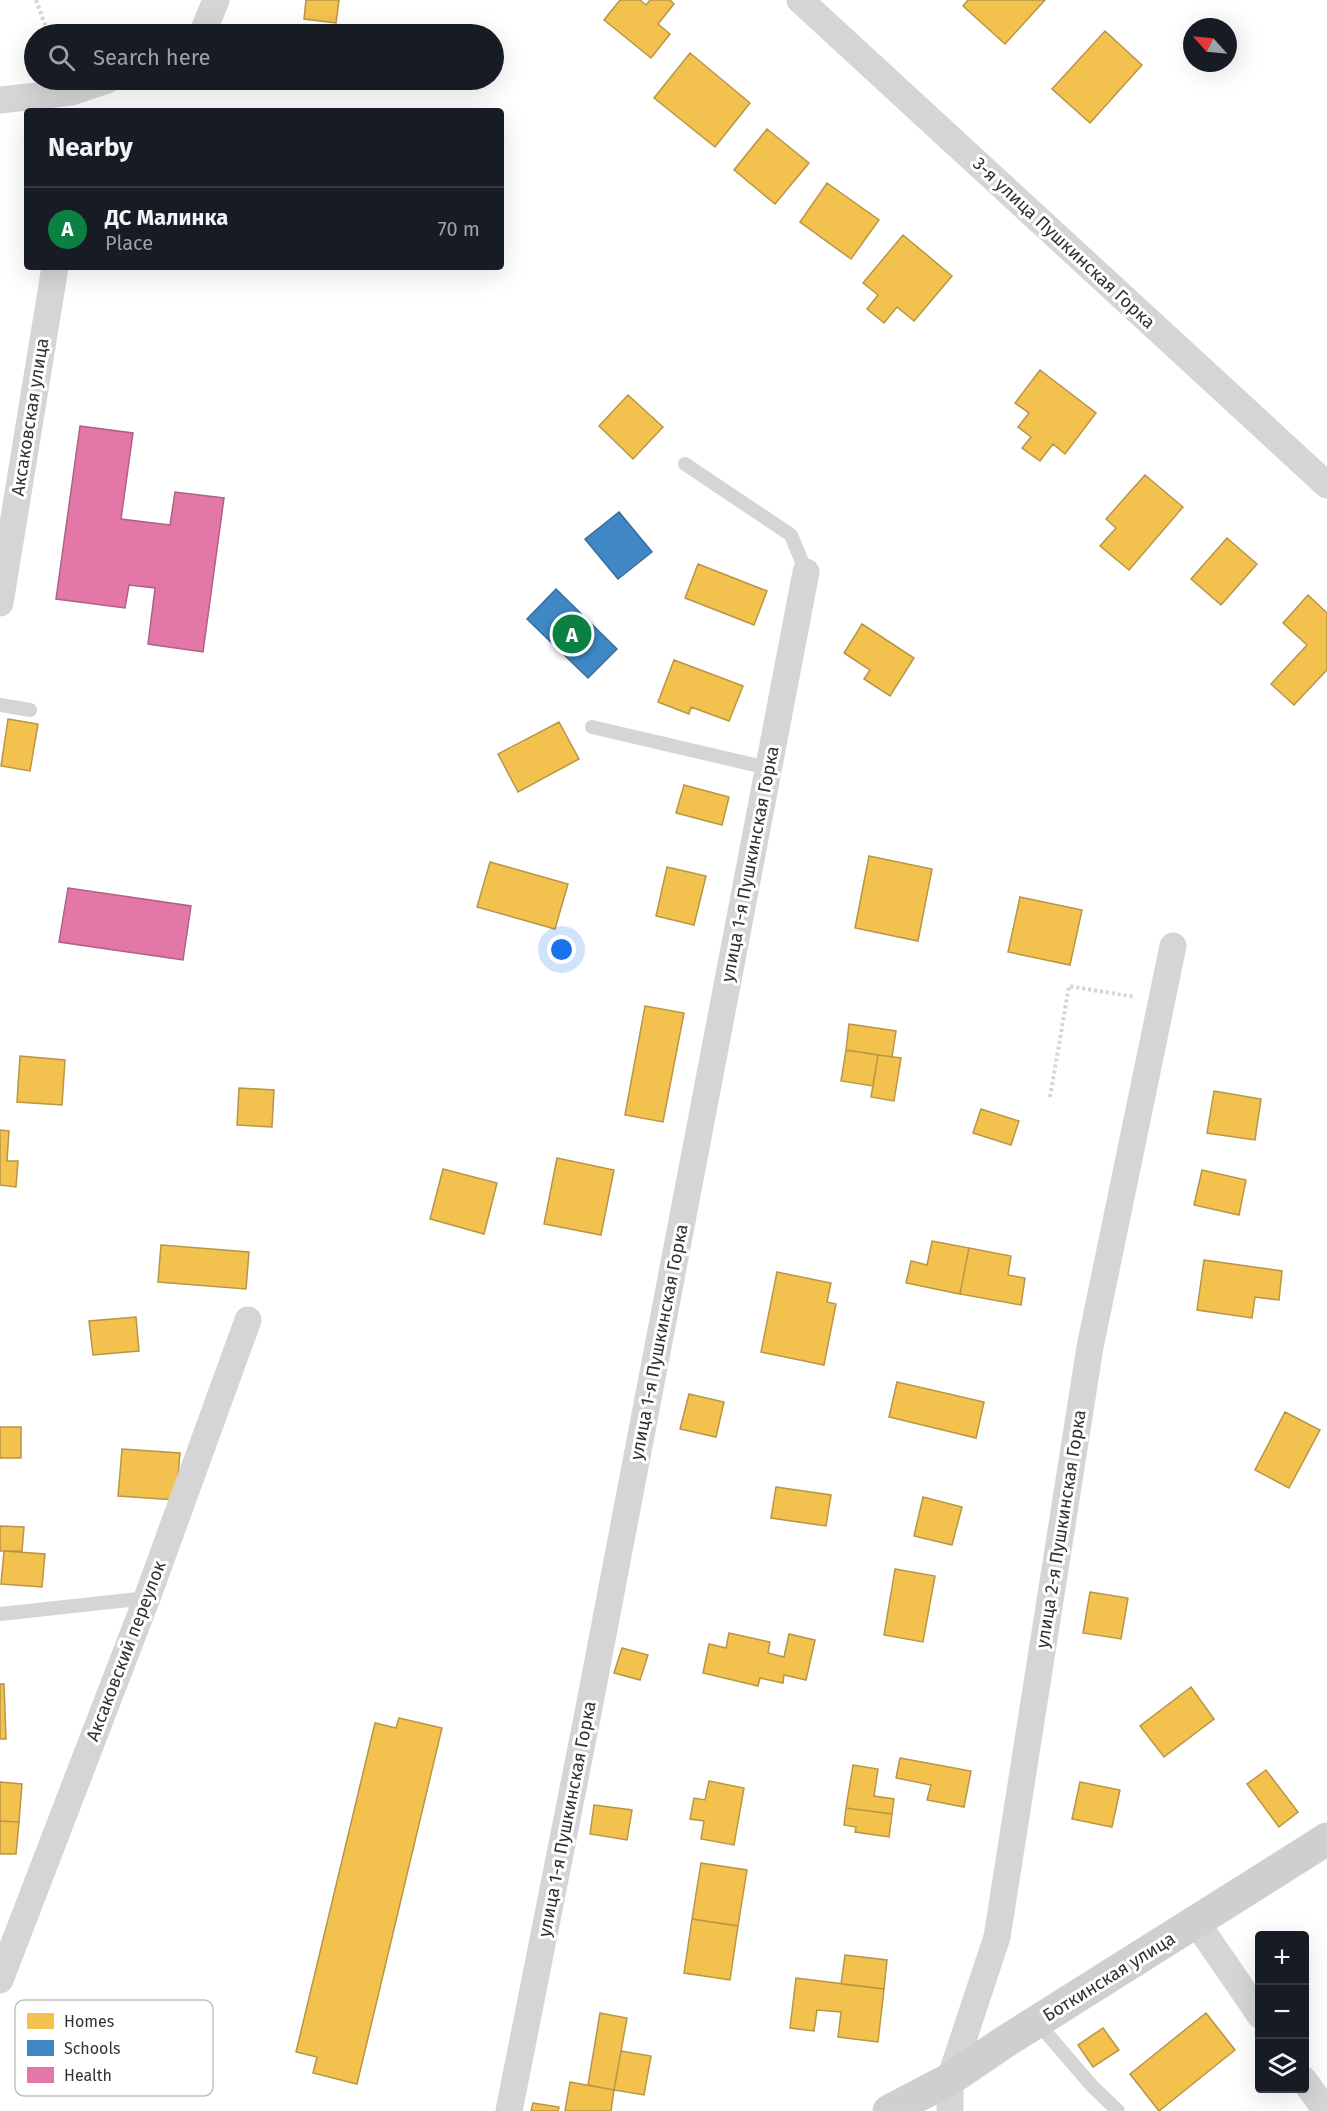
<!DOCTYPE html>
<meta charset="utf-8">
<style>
:root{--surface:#171b24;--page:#20242c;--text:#f1f3f6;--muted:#9ea1a6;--line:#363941;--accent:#0b8043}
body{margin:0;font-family:"Fira Sans",sans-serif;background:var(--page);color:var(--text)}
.controls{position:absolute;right:18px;bottom:18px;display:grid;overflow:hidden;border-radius:6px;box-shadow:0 6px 24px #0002}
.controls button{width:54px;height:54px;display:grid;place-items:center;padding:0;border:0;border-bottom:2px solid var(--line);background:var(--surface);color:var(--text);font:30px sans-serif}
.compass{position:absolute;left:1183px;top:18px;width:54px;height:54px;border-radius:50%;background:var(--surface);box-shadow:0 6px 24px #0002;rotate:297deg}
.you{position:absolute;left:562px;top:950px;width:21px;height:21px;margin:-15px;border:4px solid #fff;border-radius:50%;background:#1a73e8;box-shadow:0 0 0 9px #1a73e833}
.badge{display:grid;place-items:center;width:39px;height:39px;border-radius:50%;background:var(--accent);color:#fff;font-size:20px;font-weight:700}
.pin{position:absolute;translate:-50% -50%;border:3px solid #fff;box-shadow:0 2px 6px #0006}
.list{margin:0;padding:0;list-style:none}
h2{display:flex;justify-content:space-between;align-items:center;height:78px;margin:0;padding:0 24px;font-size:26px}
h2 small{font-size:20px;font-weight:400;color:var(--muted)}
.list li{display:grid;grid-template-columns:39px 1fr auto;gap:18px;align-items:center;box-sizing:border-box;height:84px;padding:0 24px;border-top:2px solid var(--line)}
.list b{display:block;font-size:22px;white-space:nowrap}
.list p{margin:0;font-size:20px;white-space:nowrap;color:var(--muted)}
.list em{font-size:20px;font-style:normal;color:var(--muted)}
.icon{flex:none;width:33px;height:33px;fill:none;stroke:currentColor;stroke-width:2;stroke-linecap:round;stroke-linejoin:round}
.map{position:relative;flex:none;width:1327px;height:2111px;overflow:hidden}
.search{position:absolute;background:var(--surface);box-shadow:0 6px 24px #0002;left:24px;top:24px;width:480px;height:66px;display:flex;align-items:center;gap:15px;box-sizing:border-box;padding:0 21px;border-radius:33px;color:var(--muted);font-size:22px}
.panel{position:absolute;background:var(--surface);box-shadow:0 6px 24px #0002;left:24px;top:108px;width:480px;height:162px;border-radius:6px}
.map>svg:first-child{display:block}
.homes{fill:#f2c14e;stroke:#b89645;stroke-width:1.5}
.schools{fill:#3f88c5;stroke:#3b6e99;stroke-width:1.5}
.health{fill:#e377a8;stroke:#ae6284;stroke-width:1.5}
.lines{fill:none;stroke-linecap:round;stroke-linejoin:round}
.path{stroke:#d5d5d5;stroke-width:4;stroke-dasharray:3 3;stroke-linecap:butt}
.lane{stroke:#d5d5d5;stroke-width:14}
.street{stroke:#d5d5d5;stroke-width:27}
.secondary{stroke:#cfcfcf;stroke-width:33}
.labels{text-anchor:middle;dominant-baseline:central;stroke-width:6;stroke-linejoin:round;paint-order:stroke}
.street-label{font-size:18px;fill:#313131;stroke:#fff}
.key{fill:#fff;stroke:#c1c1c1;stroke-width:1.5}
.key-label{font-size:16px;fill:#313131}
</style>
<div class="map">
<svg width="1327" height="2111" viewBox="0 0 1327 2111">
<rect width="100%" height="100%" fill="#fff"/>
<path class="homes" d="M306 0H339L336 23 304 19Z
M620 0H640L646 5 650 0H670L674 4 658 24 670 34 651 58 604 20Z
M968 0H1045L1005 44 963 6Z
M1105 31 1142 65 1090 123 1052 89Z
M690 53 750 103 715 147 654 98Z
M767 129 809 163 775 204 734 170Z
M827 183 879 220 851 259 800 222Z
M903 235 952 276 914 321 897 307 884 323 867 309 878 295 863 283Z
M1040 370 1096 413 1065 454 1053 444 1040 461 1022 448 1031 437 1018 427 1029 413 1015 403Z
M628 395 663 427 633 459 599 426Z
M1145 475 1183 507 1129 570 1100 546 1116 528 1106 519Z
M1227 538 1257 564 1221 605 1191 579Z
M698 564 767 591 754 625 685 598Z
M1308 595 1327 613V670L1294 705 1271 684 1307 645 1283 623Z
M862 624 914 658 890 696 864 679 870 670 844 653Z
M674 660 743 686 729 721 691 707 689 714 658 702Z
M8 719 38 724 30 771 1 766Z
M559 722 579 759 518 792 498 754Z
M684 785 729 797 722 825 676 813Z
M869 856 932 869 918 941 855 928Z
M490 862 568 884 555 929 477 907Z
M667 867 706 876 694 925 656 916Z
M1020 897 1082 910 1070 965 1008 952Z
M645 1006 684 1013 663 1122 625 1115Z
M849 1024 896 1031 892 1057 846 1050Z
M846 1050 878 1055 873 1086 841 1081Z
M878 1055 901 1058 894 1101 871 1097Z
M20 1056 65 1060 62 1105 17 1102Z
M239 1088 274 1090 272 1127 237 1125Z
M1214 1091 1261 1099 1255 1140 1207 1133Z
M981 1109 1019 1121 1011 1145 973 1133Z
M0 1130 9 1131 7 1161H18L16 1187 0 1185Z
M557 1158 614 1170 601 1235 544 1224Z
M443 1169 497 1183 484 1234 430 1219Z
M1202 1170 1246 1180 1239 1215 1194 1205Z
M932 1241 969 1248 960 1294 906 1283 911 1261 927 1265Z
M161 1245 249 1252 246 1289 158 1282Z
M969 1248 1011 1256 1008 1275 1025 1278 1021 1305 960 1294Z
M1204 1260 1282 1271 1279 1300 1255 1297 1252 1318 1197 1310Z
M777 1272 831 1283 827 1302 836 1304 824 1365 761 1352Z
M136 1317 139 1351 93 1355 89 1321Z
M897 1382 984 1402 976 1438 889 1417Z
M689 1394 724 1402 716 1437 680 1429Z
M1285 1412 1320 1430 1289 1488 1255 1470Z
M0 1427H21V1458H0Z
M122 1449 180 1453 176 1500 118 1496Z
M776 1487 831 1495 826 1526 771 1518Z
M923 1497 962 1507 952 1545 914 1536Z
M0 1526 24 1527 22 1551H0Z
M4 1551 45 1554 42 1587 1 1584Z
M895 1569 935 1576 923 1642 884 1635Z
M1090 1592 1128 1598 1121 1639 1083 1633Z
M729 1633 770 1642 768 1653 784 1657 789 1634 815 1640 806 1680 784 1675 783 1683 760 1678 758 1686 703 1673 709 1644 726 1648Z
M622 1648 648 1655 640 1680 614 1673Z
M0 1684H4L6 1739H0Z
M1191 1687 1214 1719 1164 1757 1140 1726Z
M399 1718 442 1728 357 2084 313 2073 317 2057 296 2052 375 1723 396 1728Z
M900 1758 971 1771 964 1807 927 1800 931 1785 896 1778Z
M853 1765 878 1769 874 1796 894 1799 892 1814 846 1808Z
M1266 1770 1298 1812 1279 1827 1247 1784Z
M709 1781 744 1788 734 1845 701 1839 704 1821 690 1819 694 1798 705 1800Z
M0 1782 22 1784 19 1822 0 1821Z
M1080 1782 1120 1790 1112 1827 1072 1819Z
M594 1805 632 1810 627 1840 590 1834Z
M846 1808 892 1814 889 1837 855 1832 856 1827 844 1825Z
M0 1821 19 1822 16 1854H0Z
M701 1863 747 1870 738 1926 692 1919Z
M692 1919 738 1926 730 1980 684 1973Z
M845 1955 887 1960 884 1989 841 1984Z
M796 1978 884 1989 878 2042 838 2037 841 2012 817 2010 814 2031 790 2028Z
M600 2013 627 2018 614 2090 588 2085Z
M1206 2013 1235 2050 1159 2111 1130 2074Z
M1103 2028 1119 2050 1093 2067 1078 2045Z
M621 2051 651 2056 644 2095 614 2090Z
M570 2082 614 2090 611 2111H565Z
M533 2103 559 2107 558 2111H531Z"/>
<path class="schools" d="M619 512 652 552 618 579 585 539Z
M556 589 617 649 588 678 527 619Z"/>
<path class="health" d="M80 426 133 433 121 519 170 525 175 492 224 498 203 652 148 644 155 588 129 585 125 608 56 599Z
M68 888 191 906 183 960 59 942Z"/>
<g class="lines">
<path class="path" d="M36 0 46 27V34
M1050 1097 1069 986 1135 997"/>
<path class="lane" d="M685 464 791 535 806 572
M0 705 30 710
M592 727 768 768
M0 1614 147 1598
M1037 2022 1092 2086 1118 2111"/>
<path class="street" d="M800 0 1327 485
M200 34 203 32 216 0
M0 100 72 92 107 80
M0 603 55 267
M1196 1922 1260 2015
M0 1980 147 1598 248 1320
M1304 2080 1326 2111
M509 2111 588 1713 806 572
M950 2111V2079L997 1937 1090 1347 1173 946"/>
<path class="secondary" d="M889 2111 950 2079 1003 2043 1327 1839"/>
</g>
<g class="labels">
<g class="street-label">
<text transform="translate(1064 243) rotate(43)">3-я улица Пушкинская Горка</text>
<text transform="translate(30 417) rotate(-81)">Аксаковская улица</text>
<text transform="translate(750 864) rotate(-79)">улица 1-я Пушкинская Горка</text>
<text transform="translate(659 1342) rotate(-79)">улица 1-я Пушкинская Горка</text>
<text transform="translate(1061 1529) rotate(-81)">улица 2-я Пушкинская Горка</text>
<text transform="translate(126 1651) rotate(-69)">Аксаковский переулок</text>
<text transform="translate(567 1819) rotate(-79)">улица 1-я Пушкинская Горка</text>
<text transform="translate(1109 1977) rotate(-32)">Боткинская улица</text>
</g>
</g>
<rect x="15" y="2000" width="198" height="96" rx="9" class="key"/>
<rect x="27" y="2013" width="27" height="16" fill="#f2c14e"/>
<rect x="27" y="2040" width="27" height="16" fill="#3f88c5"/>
<rect x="27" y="2067" width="27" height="16" fill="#e377a8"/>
<g class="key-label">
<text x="64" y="2027">Homes</text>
<text x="64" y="2054">Schools</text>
<text x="64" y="2081">Health</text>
</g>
</svg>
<div class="controls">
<button>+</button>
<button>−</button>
<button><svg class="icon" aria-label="layers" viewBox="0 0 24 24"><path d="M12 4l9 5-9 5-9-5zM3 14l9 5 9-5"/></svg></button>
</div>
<svg class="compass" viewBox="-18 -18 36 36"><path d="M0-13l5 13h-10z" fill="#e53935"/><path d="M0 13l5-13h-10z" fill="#9ea1a6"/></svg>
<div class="you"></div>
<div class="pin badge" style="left:572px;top:634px">A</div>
<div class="search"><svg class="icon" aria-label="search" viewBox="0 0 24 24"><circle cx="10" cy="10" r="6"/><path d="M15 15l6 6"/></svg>Search here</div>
<section class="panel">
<h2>Nearby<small></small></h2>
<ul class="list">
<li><span class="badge">A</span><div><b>ДС Малинка</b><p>Place</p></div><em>70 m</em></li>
</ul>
</section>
</div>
